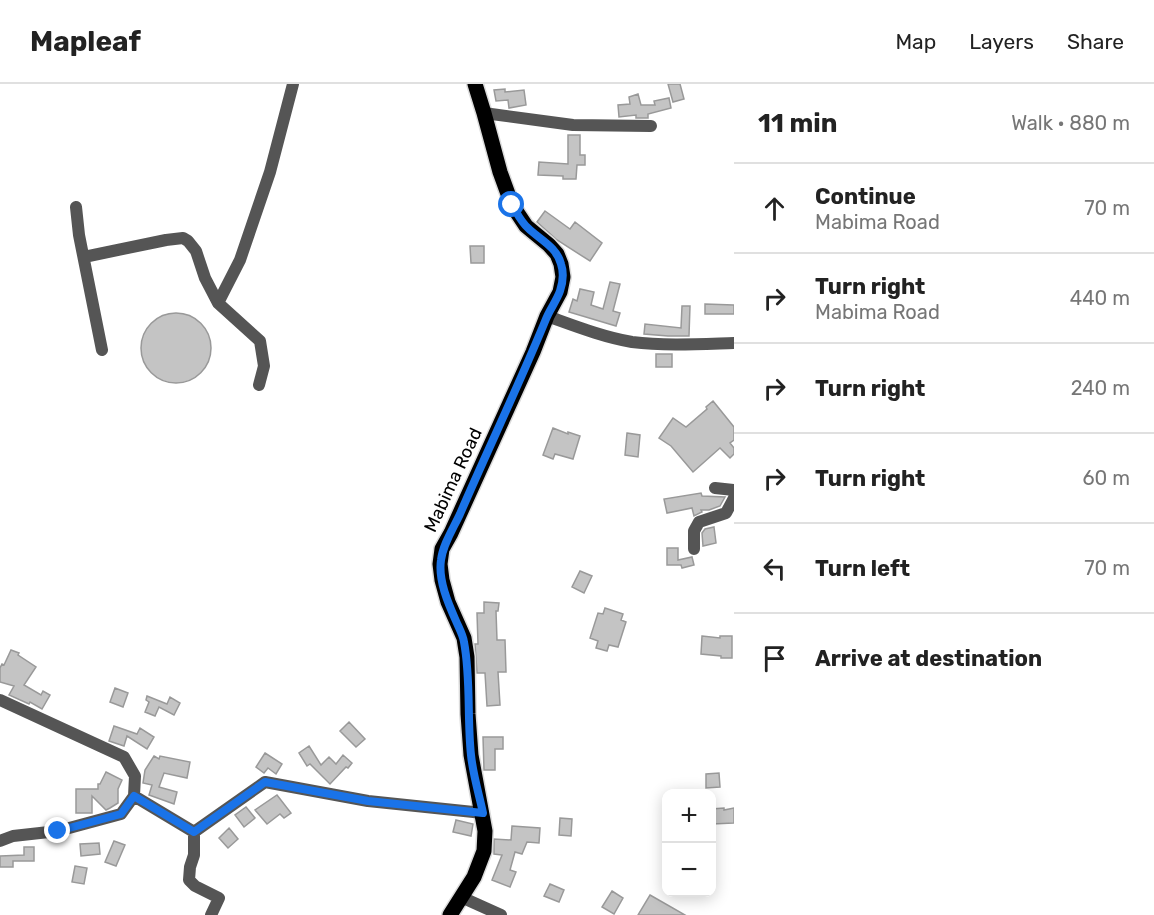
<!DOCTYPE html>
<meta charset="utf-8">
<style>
:root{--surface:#fff;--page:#f2f2f2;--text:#222;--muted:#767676;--line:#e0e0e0}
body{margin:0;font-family:Rubik,sans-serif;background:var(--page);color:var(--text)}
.controls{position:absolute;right:18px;bottom:18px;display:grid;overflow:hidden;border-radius:12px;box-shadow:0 3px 15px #0003}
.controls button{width:54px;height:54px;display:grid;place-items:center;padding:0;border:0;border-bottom:2px solid var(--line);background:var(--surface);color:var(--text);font:30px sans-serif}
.stop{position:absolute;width:18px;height:18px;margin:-14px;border:4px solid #1a73e8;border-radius:50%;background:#fff}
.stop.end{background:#1a73e8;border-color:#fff;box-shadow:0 2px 6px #0008}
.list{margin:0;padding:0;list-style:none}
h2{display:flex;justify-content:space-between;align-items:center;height:78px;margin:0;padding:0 24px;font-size:26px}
h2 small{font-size:20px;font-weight:400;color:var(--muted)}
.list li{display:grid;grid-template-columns:39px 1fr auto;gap:18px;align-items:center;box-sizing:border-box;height:90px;padding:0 24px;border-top:2px solid var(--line)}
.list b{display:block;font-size:22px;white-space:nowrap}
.list p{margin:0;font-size:20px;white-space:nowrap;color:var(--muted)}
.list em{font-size:20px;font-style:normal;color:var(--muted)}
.icon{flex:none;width:33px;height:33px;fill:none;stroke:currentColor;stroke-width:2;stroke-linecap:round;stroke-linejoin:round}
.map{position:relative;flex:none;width:734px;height:831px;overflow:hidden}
header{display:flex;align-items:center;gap:36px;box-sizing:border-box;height:84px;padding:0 30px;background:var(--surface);border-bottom:2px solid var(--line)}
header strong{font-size:28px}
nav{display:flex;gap:33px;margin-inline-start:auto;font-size:21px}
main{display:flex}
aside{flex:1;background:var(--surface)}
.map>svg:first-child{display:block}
.building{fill:#c4c4c4;stroke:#999;stroke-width:1.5}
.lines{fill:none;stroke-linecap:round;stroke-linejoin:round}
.major-casing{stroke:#dbdbdb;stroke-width:18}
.minor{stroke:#555;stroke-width:12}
.major{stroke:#000;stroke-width:15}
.route{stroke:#1a73e8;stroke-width:8}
.labels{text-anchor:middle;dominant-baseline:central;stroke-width:4.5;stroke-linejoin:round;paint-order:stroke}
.street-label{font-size:18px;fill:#000;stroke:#fff}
</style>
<header>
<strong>Mapleaf</strong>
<nav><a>Map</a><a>Layers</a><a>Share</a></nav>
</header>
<main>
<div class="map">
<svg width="734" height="831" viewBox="0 0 734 831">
<rect width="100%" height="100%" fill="#fff"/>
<path class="building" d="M668 0H680L684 15 673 18Z
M505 5V8L524 6 526 21 509 24 508 16 496 17 494 6Z
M638 10 641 21H655L654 17 669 14 671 24 648 30V34H636V31L619 33 618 21 630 20 629 13Z
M568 51H580V71H585V81H577L576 95H563V92L538 91 539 78 568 80Z
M545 127 570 145 575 138 602 159 590 177 557 156 537 138Z
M470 162H484V179H471Z
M610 198 620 200 613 227 620 229 616 242 569 228 573 215 577 217 580 205 594 208 591 221 603 225Z
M705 220 734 221V230H705Z
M682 222H690L689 252H668L644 250 645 240 681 244Z
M141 264a35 35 0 1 1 70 0a35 35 0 1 1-70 0Z
M656 270H672V283H656Z
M713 317 734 343V356L730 359 734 364V370L730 374 720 364 693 388 671 362 659 354 673 334 686 343 707 325 706 323Z
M553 344 568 350V348L580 352 573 375 555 370 553 375 543 371Z
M627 349 640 351 638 373 625 371Z
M701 409 702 412 725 413 720 422 709 426H701L702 428 694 432 692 424 667 429 664 415Z
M714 443 716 459 703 462 702 449 705 445Z
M667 464H678V476L692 473 694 481 682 484 681 481H667Z
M580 487 592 492 584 509 572 503Z
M484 518 499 519 498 527H496L497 556H505L506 588H498L500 621 487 622 485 589H477L475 560H478L477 529H484Z
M605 524 623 530 621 536 626 538 618 563 609 561 607 567 596 564 598 557 590 554 598 529 603 530Z
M702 552 720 554V552H732V574H721V572L701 570Z
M11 566 19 569 18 571 36 583 24 601 41 611 43 607 50 611 42 625 30 618 29 620 9 611 14 602 0 598V584L2 580 4 581Z
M115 604 128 609 123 623 110 618Z
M147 612 167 620 170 613 180 619 174 631 159 623 155 632 145 628 149 618 146 616Z
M349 638 365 655 356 663 340 647Z
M114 642 137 650 140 644 154 653 147 665 127 652 124 662 109 657Z
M483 653H503V665H495V686H484Z
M309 662 321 681 329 673 336 680 343 671 352 679 348 684 346 683 330 700 310 680 307 682 299 669Z
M265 669 282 680 276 690 268 684 264 689 256 683Z
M154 672 159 675 160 672 190 678 187 694 164 689 159 703 177 708 174 720 149 711 152 701 143 699 145 686Z
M106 688 122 696 118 705V719L110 724 106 726 92 712V729H76V705H98V700H100Z
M719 689 720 703 706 704V690Z
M277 711 291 729 284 734 280 730 267 740 255 726Z
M246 723 255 734 244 743 235 731Z
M724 724V726L734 724V739L712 740 711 725Z
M560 734 572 735 571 752 559 751Z
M456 736 473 740 471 752 453 748Z
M512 742 540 744 539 759 527 758 522 770 515 768 510 786 516 788 510 803 492 796 502 771 494 770V755L511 756Z
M229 744 238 755 228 764 219 754Z
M114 757 125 761 116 782 105 778Z
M99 759 100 770 81 772 80 760Z
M24 763H34V777H13V783H0V772L24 771Z
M75 782 87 784 84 800 72 798Z
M550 800 564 806 559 818 544 812Z
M612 807 623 814 614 830 602 823Z
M650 811 685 831H638Z"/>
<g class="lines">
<g class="major-casing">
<path id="major" d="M450 831 474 793 484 767 485 747 471 671 468 630 467 573 464 554 448 518 442 496 440 480 442 465 451 449 533 268 547 232 560 208 563 193 561 180 557 170 549 161 526 142 512 121 500 88 484 29 475 0"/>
</g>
<path class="minor" d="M484 29 573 41 651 42
M76 123 79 151 102 266
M84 173 166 156 183 154 188 157 196 167 205 194 218 219 260 257 264 282 259 301
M218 219 240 176 270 88 293 0
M547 232C575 242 603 253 632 258 665 262 700 260 734 259
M715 404 734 406
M694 465V447L699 438 726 429 734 414
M0 616 124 673 135 692 134 712
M194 748V771L190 783 189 796 195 802 219 814 211 831
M0 757 13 752 58 747 121 730 134 712 194 748 265 698 368 717 483 729
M461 813 501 831"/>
<use href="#major" class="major"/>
</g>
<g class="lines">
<path class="route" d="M58 747 121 730 134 712 194 748 265 698 368 717 483 729C479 710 473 691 471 671 467 634 471 595 464 558 463 551 459 544 456 537 448 519 438 496 441 476 443 460 453 445 460 430 488 365 519 301 546 235 550 225 557 216 560 207 563 198 564 189 561 180 557 163 539 155 528 144 521 138 517 129 512 121"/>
</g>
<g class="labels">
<g class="street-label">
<text transform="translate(453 396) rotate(-65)">Mabima Road</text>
</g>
</g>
</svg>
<div class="controls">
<button>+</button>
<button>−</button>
</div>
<div class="stop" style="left:512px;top:121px"></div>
<div class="stop end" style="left:58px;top:747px"></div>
</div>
<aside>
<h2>11 min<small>Walk · 880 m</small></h2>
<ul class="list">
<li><svg class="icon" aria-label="ahead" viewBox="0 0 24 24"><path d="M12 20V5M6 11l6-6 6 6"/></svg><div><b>Continue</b><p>Mabima Road</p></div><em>70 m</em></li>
<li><svg class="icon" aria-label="right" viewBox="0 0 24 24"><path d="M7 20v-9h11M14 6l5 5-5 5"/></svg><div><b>Turn right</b><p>Mabima Road</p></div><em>440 m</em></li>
<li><svg class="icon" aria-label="right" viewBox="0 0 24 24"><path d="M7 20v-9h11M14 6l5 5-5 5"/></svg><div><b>Turn right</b></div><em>240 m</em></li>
<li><svg class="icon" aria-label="right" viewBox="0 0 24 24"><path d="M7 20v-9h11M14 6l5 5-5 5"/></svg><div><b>Turn right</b></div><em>60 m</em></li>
<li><svg class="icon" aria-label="left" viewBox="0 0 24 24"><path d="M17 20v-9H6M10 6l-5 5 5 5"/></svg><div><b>Turn left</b></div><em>70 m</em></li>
<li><svg class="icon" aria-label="arrive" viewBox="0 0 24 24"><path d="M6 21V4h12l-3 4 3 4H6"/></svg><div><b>Arrive at destination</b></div></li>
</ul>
</aside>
</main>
